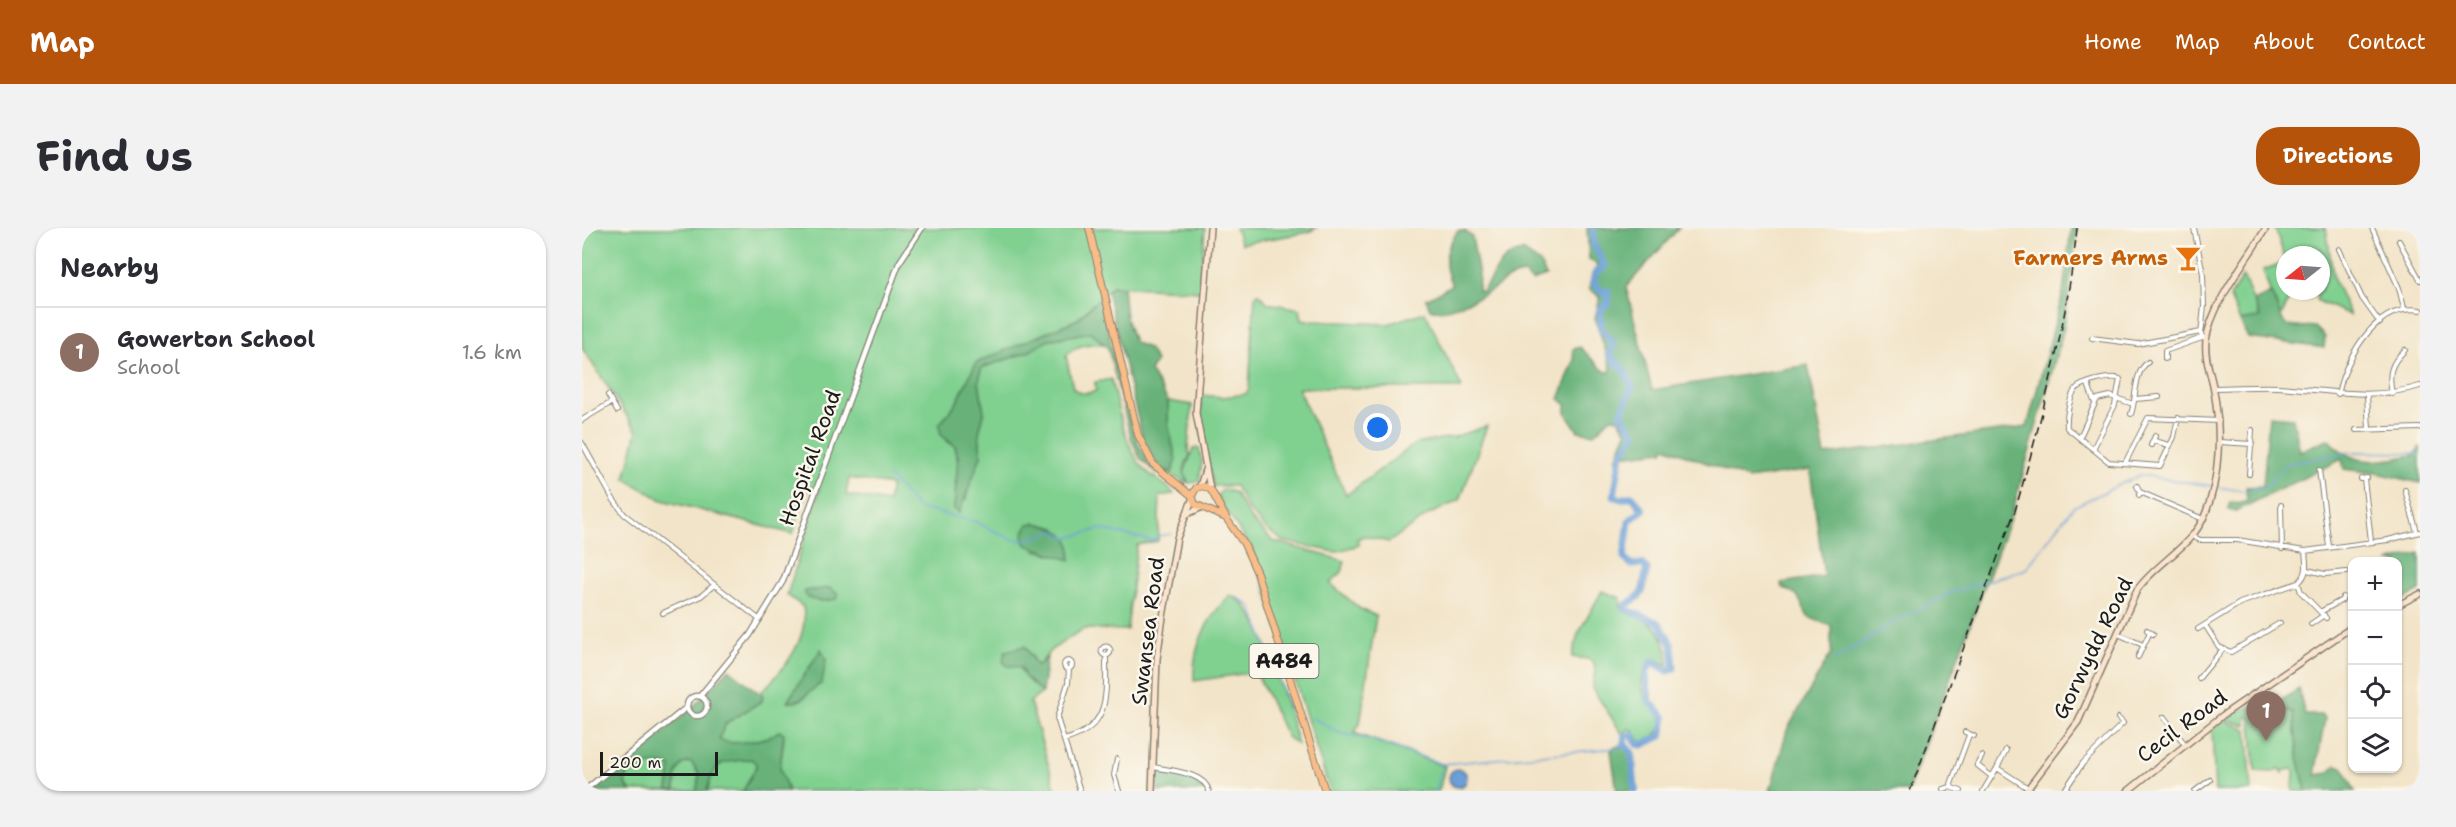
<!DOCTYPE html>
<meta charset="utf-8">
<style>
:root{--surface:#fff;--page:#f2f2f3;--text:#2b2b33;--muted:#7c7c81;--line:#e1e1e2;--accent:#b45309}
body{margin:0;font-family:"Shantell Sans",sans-serif;background:var(--page);color:var(--text)}
.controls{position:absolute;right:18px;bottom:18px;display:grid;overflow:hidden;border-radius:12px;box-shadow:0 2px 4px #0004}
.controls button{width:54px;height:54px;display:grid;place-items:center;padding:0;border:0;border-bottom:2px solid var(--line);background:var(--surface);color:var(--text);font:30px sans-serif}
.compass{position:absolute;left:1694px;top:18px;width:54px;height:54px;border-radius:50%;background:var(--surface);box-shadow:0 2px 4px #0004;rotate:253deg}
.scale{position:absolute;left:18px;bottom:15px;width:118px;box-sizing:border-box;padding-left:6px;border:3px solid #1c1c1c;border-top:0;font-size:16px;line-height:21px;white-space:nowrap;color:#1c1c1c;-webkit-text-stroke:4px #fbf7ec;paint-order:stroke}
.you{position:absolute;left:796px;top:200px;width:21px;height:21px;margin:-15px;border:4px solid #fff;border-radius:50%;background:#1a73e8;box-shadow:0 0 0 9px #1a73e833}
.badge{display:grid;place-items:center;width:39px;height:39px;border-radius:50%;background:var(--accent);color:#fff;font-size:20px;font-weight:700}
.pin{position:absolute;translate:-50% -50px;filter:drop-shadow(0 2px 3px #0008)}
.pin::after{content:'';position:absolute;top:32px;width:21px;height:18px;background:inherit;clip-path:polygon(0 0,100% 0,50% 100%)}
.list{margin:0;padding:0;list-style:none}
h2{display:flex;justify-content:space-between;align-items:center;height:78px;margin:0;padding:0 24px;font-size:26px}
h2 small{font-size:20px;font-weight:400;color:var(--muted)}
.list li{display:grid;grid-template-columns:39px 1fr auto;gap:18px;align-items:center;box-sizing:border-box;height:90px;padding:0 24px;border-top:2px solid var(--line)}
.list b{display:block;font-size:22px;white-space:nowrap}
.list p{margin:0;font-size:20px;white-space:nowrap;color:var(--muted)}
.list em{font-size:20px;font-style:normal;color:var(--muted)}
.icon{flex:none;width:33px;height:33px;fill:none;stroke:currentColor;stroke-width:2;stroke-linecap:round;stroke-linejoin:round}
.map{position:relative;flex:none;width:1838px;height:563px;overflow:hidden;border-radius:24px}
header{display:flex;align-items:center;gap:36px;box-sizing:border-box;height:84px;padding:0 30px;background:var(--accent);color:#fff}
header strong{font-size:28px}
nav{display:flex;gap:33px;margin-inline-start:auto;font-size:21px}
.intro{display:flex;align-items:center;justify-content:space-between;box-sizing:border-box;height:144px;padding:0 36px}
h1{margin:0;font-size:42px}
.button{padding:15px 27px;border-radius:24px;background:var(--accent);color:#fff;font-size:21px;font-weight:700}
main{display:flex;gap:36px;padding:0 36px}
aside{flex:1;background:var(--surface);border-radius:24px;box-shadow:0 2px 4px #0004}
.map>svg:first-child{display:block}
.green{fill:#80d090;stroke:#4e7656;stroke-width:1.5;fill-rule:evenodd}
.forest{fill:#68b27a;stroke:#42674b;stroke-width:1.5}
.water{fill:#6b9fd7;stroke:#445e7a;stroke-width:1.5}
.lines{fill:none;stroke-linecap:round;stroke-linejoin:round}
.stream{stroke:#6b9fd7;stroke-width:1.5}
.river{stroke:#6b9fd7;stroke-width:7}
.minor-casing{stroke:#878072;stroke-width:6}
.tertiary-casing{stroke:#878072;stroke-width:7}
.secondary-casing{stroke:#878072;stroke-width:8}
.primary-casing{stroke:#878072;stroke-width:8}
.minor{stroke:#fff;stroke-width:4}
.tertiary{stroke:#fff;stroke-width:4.5}
.secondary{stroke:#fce5cf;stroke-width:5}
.primary{stroke:#f8bd88;stroke-width:6}
.rail{stroke:#1c1c1c;stroke-width:1.5;stroke-dasharray:9 4.5;stroke-linecap:butt}
.labels{text-anchor:middle;dominant-baseline:central;stroke-width:5;stroke-linejoin:round;paint-order:stroke}
.shield{fill:#fbf7ec;stroke:#5f5e5a;stroke-width:1.5}
.shield-label{font-size:20px;font-weight:bold;fill:#1c1c1c}
.food-label{font-size:21px;font-weight:bold;fill:#c56008;stroke:#fbf7ec;text-anchor:end}
.street-label{font-size:21px;fill:#1c1c1c;stroke:#fbf7ec}
</style>
<header>
<strong>Map</strong>
<nav><a>Home</a><a>Map</a><a>About</a><a>Contact</a></nav>
</header>
<div class="intro"><h1>Find us</h1><a class="button">Directions</a></div>
<main>
<aside>
<h2>Nearby<small></small></h2>
<ul class="list">
<li><span class="badge" style="background:#8d6e63">1</span><div><b>Gowerton School</b><p>School</p></div><em>1.6 km</em></li>
</ul>
</aside>
<div class="map">
<svg width="1838" height="563" viewBox="0 0 1838 563">
<rect width="100%" height="100%" fill="#fbf7ec"/>
<filter id="ink" filterUnits="userSpaceOnUse"><feTurbulence type="fractalNoise" baseFrequency=".0167" numOctaves="2"/><feDisplacementMap in="SourceGraphic" scale="12" xChannelSelector="R" yChannelSelector="G"/><feConvolveMatrix kernelMatrix="1 2 1 2 8 2 1 2 1" color-interpolation-filters="sRGB"/></filter>
<filter id="wash" filterUnits="userSpaceOnUse"><feTurbulence type="fractalNoise" baseFrequency=".008" numOctaves="4" result="noise"/><feDisplacementMap in="SourceGraphic" scale="24" xChannelSelector="R" yChannelSelector="G"/><feGaussianBlur stdDeviation="1.35" result="paint"/><feColorMatrix in="noise" values="0 0 0 0 0 0 0 0 0 0 0 0 0 0 0 0 0 1.4 0 .05"/><feComposite in="paint" operator="in"/></filter>
<g filter="url(#wash)">
<rect width="100%" height="100%" fill="#f2e4c8"/>
<path class="green" d="M0 0H623L618 63 530 58 496 91 394 135 375 174 357 197 364 213 373 218 377 242 373 256 384 272 389 249 399 228 397 204 402 185 397 154 399 140 448 123 465 112 509 104 522 116C509 115 493 117 484 128L491 160C499 167 504 166 514 163L513 154 529 151C536 180 542 215 560 239 569 250 584 254 592 266L578 268 576 313 555 317 545 402 501 401 469 422 457 437 452 436 450 428 436 438 443 449 460 465 448 474 474 563H206L198 541 202 510 197 503C187 512 148 519 137 511 142 488 167 483 181 468L179 464C202 442 228 411 221 379L205 367 238 261 226 259 211 306 80 272 43 251 55 203 0 120ZM267 250 309 257 306 274 264 267ZM454 295 474 300 488 331 453 322ZM228 441C229 458 228 476 206 474Z
M653 0H734L727 4 659 16Z
M1693 0H1744L1752 52 1768 87 1734 72 1736 67 1729 64 1726 69 1718 63H1739V27H1703V31Z
M1703 34V43L1697 48 1707 71 1699 89 1694 83 1681 42Z
M1661 48 1678 90 1658 93 1648 69Z
M677 66 686 75 718 81 720 91 731 93 806 96 843 84 880 160H716L764 267 834 215 872 209 905 198 878 272 846 287 807 314 782 308 775 311 777 317 753 324 701 313 684 301 666 281 653 258H631L619 204V167L641 169 664 166 667 160 673 68Z
M586 173 610 177 606 220 608 228C601 237 601 244 605 255L584 245 594 232 586 196Z
M617 220 620 234 617 254 607 255 602 245 611 221Z
M641 262 652 264 669 291 691 313 763 333 760 344 748 355 777 380 794 388 778 496 772 505 863 538 857 563H748L680 349 669 320 639 275 635 267Z
M1020 363 1039 370V379C1045 386 1052 387 1060 391 1080 399 1085 416 1086 437L1072 431C1057 443 1057 463 1068 477 1071 481 1076 484 1078 488 1084 501 1070 512 1058 514L1051 502 1046 501 1041 507 1010 460 1013 444 1012 435 1006 431 990 429 996 406Z
M648 367C655 371 662 374 666 381 685 408 707 483 716 517L705 509 674 444 612 453C610 419 624 391 648 367Z
M1694 473V479L1711 485 1716 529 1724 563H1711L1712 541 1702 542 1701 545 1697 540 1691 544 1673 543 1669 490 1664 489V497L1645 492 1655 483Z
M1642 493 1665 501 1670 563H1633L1630 501Z
M169 531 174 535V539L161 563H125C132 530 139 535 169 531Z
M109 534 117 546 115 563H93C94 550 92 535 109 534Z
M79 536 89 539 86 563H48L43 555C44 538 66 537 79 536Z"/>
<path class="forest" d="M1005 0H1097L1044 59 1070 162 1226 137 1243 227 1445 199 1481 65 1489 0H1495L1482 100 1430 285 1326 563H1188L1205 502 1249 425V398L1226 389 1215 367 1200 359 1199 355 1242 348 1228 242 1166 251 1083 219 1081 223 1037 228 1034 231 1045 204 1037 191 1029 190 1012 206 996 203 984 185V176L977 171 992 133 991 121 998 119 1021 142 1027 145 1029 140 1013 90 1018 69 1007 61 1010 46 1015 42 1014 36 1007 31Z
M876 3H883L890 9 897 47 896 63H900C913 47 918 26 941 23L958 35 964 48 950 53 942 46C924 47 917 60 901 67 889 73 860 86 848 81L844 71 870 57C860 37 862 22 876 3Z
M530 58 541 59 544 90 552 114 566 120 574 133 568 143 586 173V196L594 232 590 245 586 242 584 245 572 233 561 212 525 63Z
M1689 65C1697 75 1695 98 1713 99 1720 100 1726 97 1733 99L1743 109 1742 120 1666 110 1658 93 1678 90 1672 73Z
M519 68C531 117 543 212 576 247L558 230 549 210 526 120 509 104 465 112 448 123 399 140 397 154 402 185 397 204 399 228 377 285 372 281 376 229 373 218 359 207 357 197 375 174 394 135 496 91Z
M1687 188 1711 190 1718 223 1746 211C1773 241 1797 233 1832 227L1838 219V255L1800 246 1762 241 1760 231 1654 283 1647 281 1648 274 1656 276 1665 273 1664 259 1681 258Z
M454 295C476 301 493 305 488 332L444 317 441 307 446 296Z
M1838 325V363L1816 374V334H1806Z
M248 360 256 366 254 371C243 374 232 375 223 367V363Z
M443 418 454 437 460 435 465 429 460 465 443 449 439 439 426 438 421 434 423 423Z
M239 421 244 431 240 455C226 462 223 475 205 474Z
M147 441 181 468 180 473 144 495 137 511C148 519 187 512 197 503L202 505 198 541 206 563H161L174 539V535L169 531C139 535 133 531 125 563H115L117 546 109 534C93 535 94 550 93 563H86L89 539C75 533 45 536 43 555L48 563H12L108 482Z
M1717 461 1723 487H1740L1743 490 1733 547 1747 545 1754 537 1761 539 1773 563H1724L1716 529 1711 485 1698 481 1694 475Z
M1045 517 1051 526 1056 563H1035L1029 523 1032 519Z
M580 543 614 552 625 563H576V545Z"/>
<path class="water" d="M867 550a9 9 0 1 1 18 0a9 9 0 1 1-18 0Z"/>
<g class="lines">
<path class="stream" d="M307 249 336 280 394 294 427 310 441 313 473 303 486 310 518 301 571 313 576 308 589 306
M1635 259 1661 263 1684 259 1704 236 1769 224 1838 225
M653 368 669 378 708 481 713 488
M1252 433 1313 393 1373 363 1444 341 1491 279 1558 247 1630 258
M731 490 757 505 795 513 860 536 1045 519
M853 563 860 536"/>
<path class="river" d="M1011 0 1012 17 1023 38 1014 44 1011 55 1020 64 1026 63V76L1018 81 1019 101 1032 116 1027 126 1043 143 1050 159 1039 187 1053 206 1039 227 1032 268 1039 271 1050 268 1061 282 1047 293 1042 330 1050 337 1060 336 1065 341C1059 363 1066 364 1044 377L1043 381 1077 395 1090 417 1092 440 1086 443 1070 433 1064 445 1067 473 1083 490 1079 508 1060 517 1055 516 1050 506 1043 508 1042 516 1050 525 1053 563"/>
</g>
</g>
<g filter="url(#ink)">
<g class="lines">
<g class="minor-casing">
<path id="minor" d="M1612 0 1621 46 1622 78 1619 107 1624 112
M1790 0 1817 60 1822 80
M1817 13 1838 52
M1757 21 1780 70 1798 95
M1510 110 1556 116 1619 104
M1583 131V123L1620 110
M1506 156 1512 173
M1632 160C1653 160 1675 158 1696 159 1745 162 1790 173 1838 158
M1756 166C1764 129 1794 75 1838 82
M1810 166C1806 146 1808 136 1823 122
M26 167 35 183
M1785 168 1787 201
M1553 171 1577 169
M1549 186C1555 170 1551 145 1566 134
M0 192 30 174
M1774 202 1838 200
M1498 209 1515 171 1528 168 1551 176
M1573 213 1587 217
M1637 214 1670 216
M0 215 31 271 42 286 178 392
M1569 217 1573 208
M1512 219 1533 177 1538 151C1531 147 1499 154 1493 162 1487 170 1484 191 1485 200L1527 234 1578 238 1592 209 1596 190
M1543 235 1566 190 1637 193
M1737 242 1747 318
M1667 246 1670 202
M1779 251 1785 250
M1782 251 1789 313
M1555 258 1558 264
M1823 262 1835 304
M1557 267 1558 264 1621 291
M1699 277 1700 321
M1610 308 1618 312H1655L1723 323 1806 312 1838 304
M1725 342 1743 346 1765 344
M1716 355 1719 364 1744 390
M1740 383 1760 372 1761 369
M81 385 119 368 132 357
M1729 396 1742 387
M1623 397 1637 419 1649 424 1698 395
M1616 401 1658 375 1716 355C1727 346 1724 336 1723 323
M1565 402 1571 406
M1536 406 1561 417
M519.5 423a4.5 4.5 0 1 1 9 0a4.5 4.5 0 1 1-9 0Z
M1556 429 1568 404
M482 437a4 4 0 1 1 8 0a4 4 0 1 1-8 0Z
M487 441 486 455 475 490 498 563
M1617 450 1640 422
M1582 489 1602 515
M1383 504 1392 508
M482 512C529 499 524 468 524 428
M1400 528 1395 537 1409 548
M535 531 532 547 537 563
M572 539C588 543 622 544 627 563
M1415 540 1424 522
M1361 561 1369 559
M1379 563 1370 560 1369 556 1387 507
M1401 563 1415 540 1446 560
M1482 563 1501 535 1541 495 1536 490
M1613 563 1628 552"/>
</g>
<g class="tertiary-casing">
<path id="tertiary" d="M118 468 168 407 201 353 317 35 340 0
M105 478a10 10 0 1 1 20 0a10 10 0 1 1-20 0Z
M2 563 105 479"/>
</g>
<g class="secondary-casing">
<path id="secondary" d="M618 258 623 242
M628 261 614 185 628 0
M605 286 618 280
M1816 377 1838 366
M570 563 575 431 581 389 595 310 610 272
M1444 563 1496 494 1555 362C1574 335 1608 320 1622 289 1639 250 1639 203 1632 163 1629 146 1622 130 1624 113 1629 76 1665 32 1684 0
M1546 563 1641 487 1770 399"/>
</g>
<g class="primary-casing">
<path id="primary" d="M507 0 556 207 571 236 610 268
M644 290 613 276 610 268 614 260 621 258 629 262 644 290 662 316 675 345 743 563"/>
</g>
<use href="#minor" class="minor"/>
<use href="#tertiary" class="tertiary"/>
<use href="#secondary" class="secondary"/>
<use href="#primary" class="primary"/>
<path class="rail" d="M1328 563 1433 283C1460 189 1485 97 1495 0"/>
</g>
</g>
<defs>
<g id="bar-bare" transform="scale(2.07)"><path d="M-6-5H6L.8 .8V4.5H3.5V6h-7V4.5H-.8V.8Z" fill="#e8710a" stroke="#fbf7ec" stroke-width="2.5" paint-order="stroke"/></g>
</defs>
<g fill-rule="evenodd">
<use href="#bar-bare" x="1606" y="30"/>
</g>
<g class="labels">
<rect class="shield" x="667.5" y="416" width="69" height="34" rx="4.5"/>
<g class="shield-label">
<text x="702" y="433">A484</text>
</g>
<g class="food-label">
<text x="1586" y="30">Farmers Arms</text>
</g>
<g class="street-label">
<text transform="translate(228 230) rotate(-70)">Hospital Road</text>
<text transform="translate(566 403) rotate(-83)">Swansea Road</text>
<text transform="translate(1511 420) rotate(-64)">Gorwydd Road</text>
<text transform="translate(1600 498) rotate(-37)">Cecil Road</text>
</g>
</g>
</svg>
<div class="controls">
<button>+</button>
<button>−</button>
<button><svg class="icon" aria-label="locate" viewBox="0 0 24 24"><circle cx="12" cy="12" r="6"/><path d="M12 2v4M12 18v4M2 12h4M18 12h4"/></svg></button>
<button><svg class="icon" aria-label="layers" viewBox="0 0 24 24"><path d="M12 4l9 5-9 5-9-5zM3 14l9 5 9-5"/></svg></button>
</div>
<svg class="compass" viewBox="-18 -18 36 36"><path d="M0-13l5 13h-10z" fill="#e53935"/><path d="M0 13l5-13h-10z" fill="#7c7c81"/></svg>
<div class="scale">200 m</div>
<div class="you"></div>
<div class="pin badge" style="left:1684px;top:513px;background:#8d6e63">1</div>
</div>
</main>
